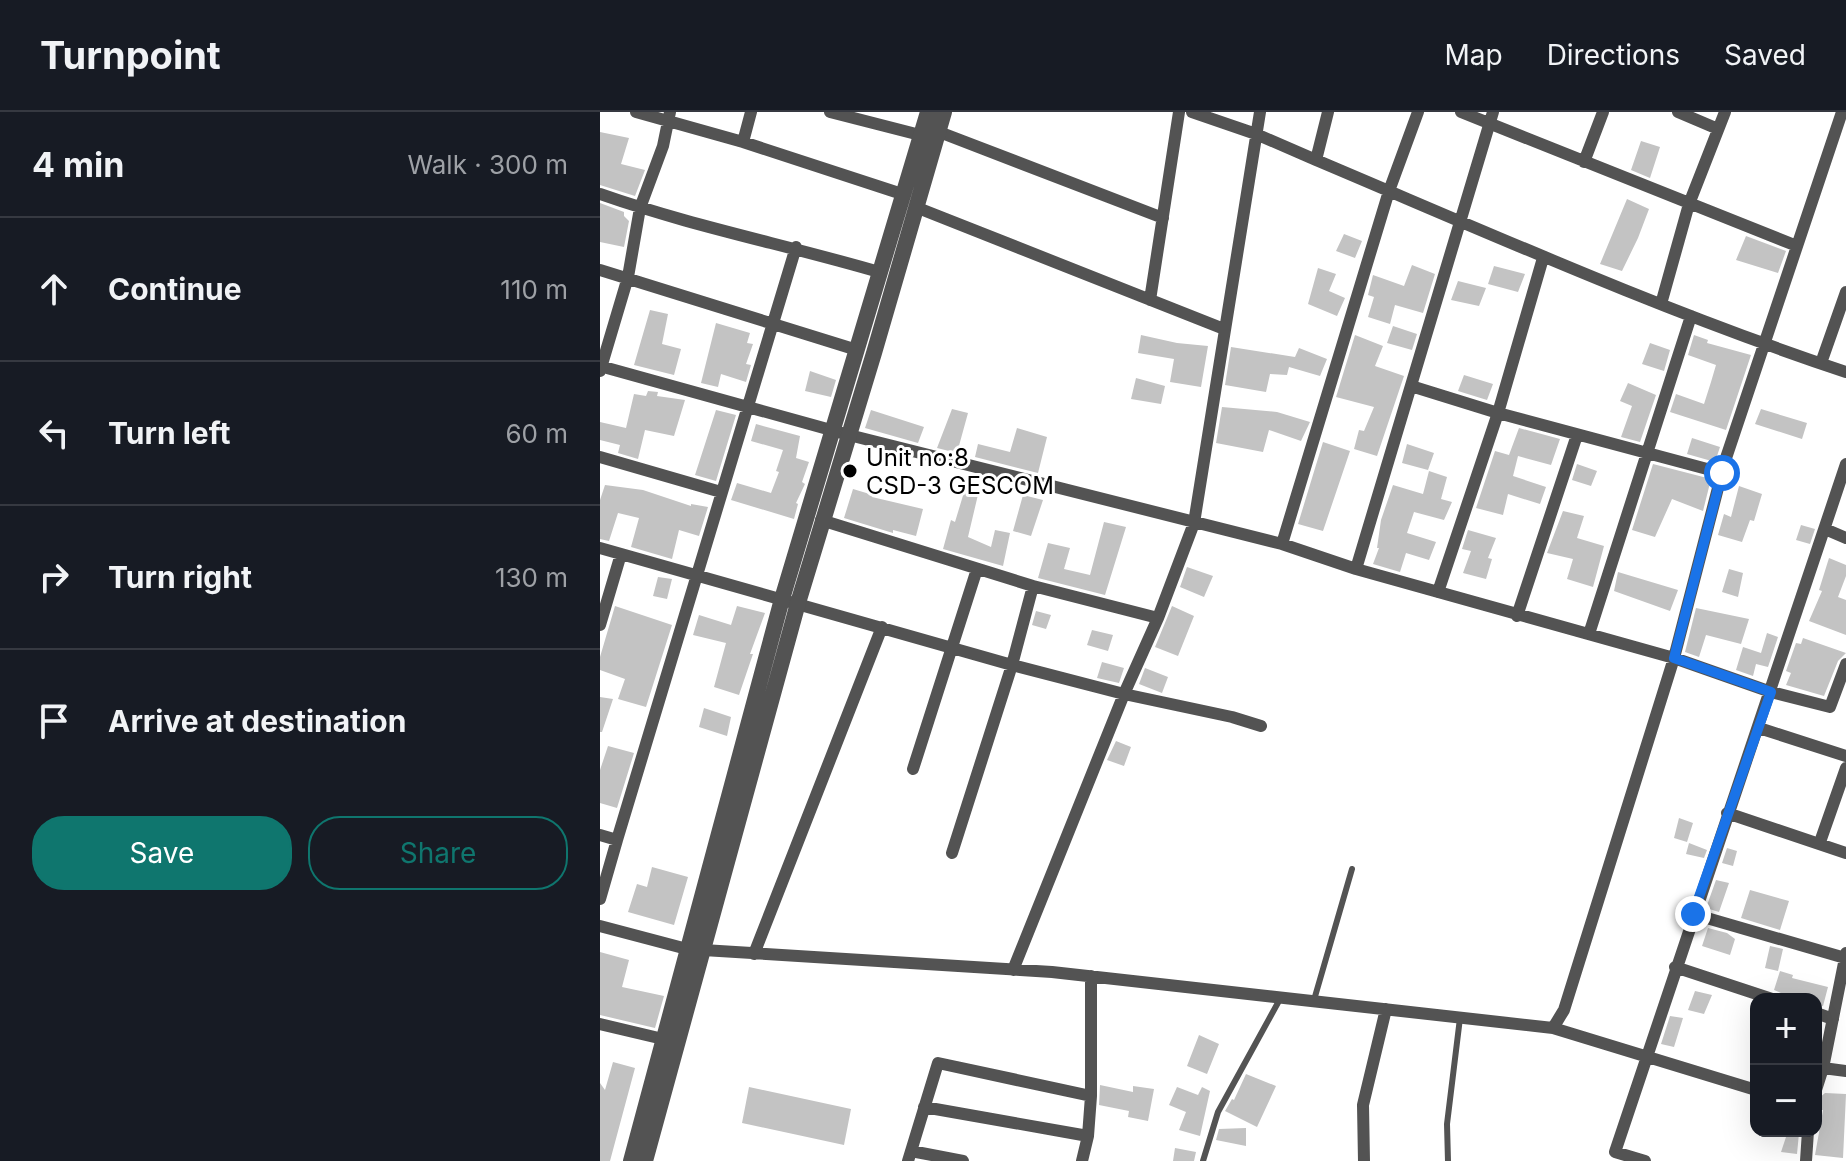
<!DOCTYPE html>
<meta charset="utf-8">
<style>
:root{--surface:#171b24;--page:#20242c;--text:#f1f3f6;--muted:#9ea1a6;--line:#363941;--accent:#0f766e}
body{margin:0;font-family:Inter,sans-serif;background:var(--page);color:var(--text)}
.controls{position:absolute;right:24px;bottom:24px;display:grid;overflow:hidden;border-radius:16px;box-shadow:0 8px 32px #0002}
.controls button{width:72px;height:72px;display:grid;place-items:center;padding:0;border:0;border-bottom:2px solid var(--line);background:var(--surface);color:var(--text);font:40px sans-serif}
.stop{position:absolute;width:24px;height:24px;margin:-18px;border:6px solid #1a73e8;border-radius:50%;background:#fff}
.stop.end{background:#1a73e8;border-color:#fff;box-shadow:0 2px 8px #0008}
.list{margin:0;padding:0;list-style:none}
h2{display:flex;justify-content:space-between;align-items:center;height:104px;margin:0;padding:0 32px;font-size:34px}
h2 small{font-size:26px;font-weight:400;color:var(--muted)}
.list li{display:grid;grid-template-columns:52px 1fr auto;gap:24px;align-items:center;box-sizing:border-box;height:144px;padding:0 32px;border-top:2px solid var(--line)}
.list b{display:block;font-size:30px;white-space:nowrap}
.list em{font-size:26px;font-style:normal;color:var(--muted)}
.actions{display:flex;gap:16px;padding:24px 32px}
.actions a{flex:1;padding:18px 0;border:2px solid var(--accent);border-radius:32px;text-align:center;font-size:28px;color:var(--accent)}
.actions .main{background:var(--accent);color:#fff}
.icon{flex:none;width:44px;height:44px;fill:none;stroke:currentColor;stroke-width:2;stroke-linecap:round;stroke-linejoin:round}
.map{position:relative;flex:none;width:1246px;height:1049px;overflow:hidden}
header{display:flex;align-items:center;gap:48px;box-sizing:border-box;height:112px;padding:0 40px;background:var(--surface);border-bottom:2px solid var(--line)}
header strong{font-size:38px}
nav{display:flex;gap:44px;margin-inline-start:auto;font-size:28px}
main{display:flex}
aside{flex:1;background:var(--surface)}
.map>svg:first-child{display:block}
.building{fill:#c3c3c3}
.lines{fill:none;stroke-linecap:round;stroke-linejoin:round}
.service{stroke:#535353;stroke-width:6}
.minor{stroke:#535353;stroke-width:12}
.tertiary{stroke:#535353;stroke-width:16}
.route{stroke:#1a73e8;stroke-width:10}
.poi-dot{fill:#000;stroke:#fff;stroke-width:3}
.labels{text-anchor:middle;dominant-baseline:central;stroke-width:6;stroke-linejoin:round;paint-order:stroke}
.poi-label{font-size:24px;fill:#000;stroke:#fff;text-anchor:start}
</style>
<header>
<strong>Turnpoint</strong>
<nav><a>Map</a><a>Directions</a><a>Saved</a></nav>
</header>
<main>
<aside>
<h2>4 min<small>Walk · 300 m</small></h2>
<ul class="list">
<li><svg class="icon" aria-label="ahead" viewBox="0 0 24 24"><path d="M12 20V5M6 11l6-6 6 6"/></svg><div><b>Continue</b></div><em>110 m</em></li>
<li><svg class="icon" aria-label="left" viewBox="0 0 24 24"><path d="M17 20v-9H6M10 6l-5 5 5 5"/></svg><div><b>Turn left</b></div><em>60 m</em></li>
<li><svg class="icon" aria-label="right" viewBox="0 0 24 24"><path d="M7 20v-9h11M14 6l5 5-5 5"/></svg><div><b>Turn right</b></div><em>130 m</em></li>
<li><svg class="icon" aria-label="arrive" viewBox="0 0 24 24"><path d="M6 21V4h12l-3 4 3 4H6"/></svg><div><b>Arrive at destination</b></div></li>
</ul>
<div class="actions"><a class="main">Save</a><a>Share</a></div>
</aside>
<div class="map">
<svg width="1246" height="1049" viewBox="0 0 1246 1049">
<rect width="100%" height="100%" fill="#fff"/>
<path class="building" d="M0 20 29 26 21 52 45 58 35 84 0 73Z
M1041 29 1060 35 1050 66 1031 58Z
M1027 87 1049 97 1038 126 1022 159 1000 152Z
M0 91 24 100V104L29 109 24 135 0 130Z
M744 122 762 129 755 146 736 139Z
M1146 124 1186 139 1178 161 1136 148Z
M812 153 835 162 823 201 795 193 790 212 768 205 774 185 768 183 773 163 804 174Z
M894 154 925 162 918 180 888 172Z
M718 156 736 162 729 179 745 186 737 204 708 192Z
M858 169 886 176 879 194 851 188Z
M50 198 68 202 62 232 81 237 74 263 34 253Z
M116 211 150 221 147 231 153 232 146 252 151 253 146 270 121 262 118 275 101 271Z
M793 214 817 222 812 238 787 231Z
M541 223 577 231 608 234 601 275 570 270 574 247 538 241Z
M755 223 783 234 775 254 804 264 777 344 754 337 759 318 764 319 774 295 736 285Z
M1094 223 1108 228 1107 231 1151 243 1126 318 1070 300 1076 282 1104 292 1111 270 1116 253 1088 243Z
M1050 231 1070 238 1064 259 1042 252Z
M631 235 695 245 699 236 727 247 720 264 689 255 687 263 670 262 666 280 625 273Z
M210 259 236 268 231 285 205 279Z
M864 263 893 272 887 288 858 279Z
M536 266 565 274 561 292 531 287Z
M1028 271 1056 283 1040 330 1021 325 1032 294 1020 289Z
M48 279 58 280 57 284 85 288 74 324 45 318 38 347 18 341 20 333 0 328V310L26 316 34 282 46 284Z
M622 295 677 300 710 310 701 329 669 318 663 340 616 331Z
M352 297 368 301 357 341 337 336Z
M1161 297 1207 311 1202 327 1155 312Z
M116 298 136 303 116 369 95 363Z
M271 298 324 315 318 331 265 316Z
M156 312 200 324 196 346 209 350 202 370 205 372 196 391 198 392 194 407 131 388 137 371 171 381 179 360 176 359 183 338 151 329Z
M417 316 447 325 438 361 375 345 378 332 410 340Z
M919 316 960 327 951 353 918 344 913 364 946 375 940 392 908 382 903 403 876 396 895 339 909 343Z
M1092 326 1120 335 1115 350 1087 342Z
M723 330 750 339 723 419 698 412Z
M807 332 834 341 828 358 802 351Z
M977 352 997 359 991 374 972 368Z
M1053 352 1111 367 1103 399 1072 387 1055 425 1032 418Z
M829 359 847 365 841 387 852 390 844 408 814 400 807 421 836 430 829 448 806 441 800 460 773 452 779 436H777L781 408 793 373 823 382Z
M368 367 381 370 368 425 391 435 395 418 410 421 403 454 343 437 351 408 355 410Z
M5 373 43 378 91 394V392L108 395 99 424 79 418 72 447 31 435 39 406 18 401 9 429 0 427V388Z
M1139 374 1162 382 1154 409 1150 408 1142 430 1118 423 1124 402 1131 405Z
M253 377 273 383 272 385 323 397 316 424 293 418V421L244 406Z
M423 383 443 388 431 424 413 419Z
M963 399 984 404 977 426 1004 434 993 475 967 467 973 447 947 441Z
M504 410 526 415 505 483 438 466 448 431 470 436 464 457 490 463Z
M1201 413 1215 417 1210 432 1196 428Z
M868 418 896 426 888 446 892 447 886 467 863 461 871 439 862 437Z
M1229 446 1246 453V464L1238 485 1246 488V523L1209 509 1222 479 1219 478Z
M587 455 613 464 604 485 580 475Z
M1129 457 1143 461 1138 485 1122 480Z
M1018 460 1078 478 1070 499 1014 479Z
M58 465 72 467 67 487 53 484Z
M15 494 72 513 46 595 18 587 25 567 0 558V545Z
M137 494 165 501 150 542H153L139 583 114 575 126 531 93 523 99 503 131 513Z
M572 494 594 504 578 544 555 535Z
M1096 496 1149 507 1141 532 1106 523 1099 545 1085 540Z
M436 499 451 503 446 517 432 513Z
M492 518 513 523 508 539 487 533Z
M1167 521 1178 525 1168 555 1156 552 1153 564 1136 558 1143 535 1161 541Z
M1203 526 1246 541 1238 549 1224 584 1186 573 1191 561 1186 559 1196 531 1201 532Z
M502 550 524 556 519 571 497 566Z
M545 556 568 565 562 581 539 572Z
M0 585 13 587 2 620H0Z
M104 596 131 605 127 624 99 615Z
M516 629 531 635 524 654 507 648Z
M8 634 34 641 17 696 0 691V658Z
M1079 706 1093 711 1087 730 1074 726Z
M1089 731 1107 738 1104 746 1086 742Z
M1127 736 1137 739 1133 754 1122 751Z
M52 755 88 765 74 813 28 800 37 772 47 775Z
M1116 768 1129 771 1119 800 1106 796Z
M1150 778 1189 789 1180 818 1141 806Z
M1108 816 1127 821 1135 827 1130 843 1102 834Z
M1170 834 1183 837 1178 859 1165 856Z
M0 840 29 848 22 875 64 884 55 916 0 903Z
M1180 859 1193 863 1192 866 1228 875 1223 894 1216 892V887H1195L1174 878Z
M1095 879 1112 883 1104 902 1088 898Z
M1070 904 1083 906 1074 935 1061 932Z
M599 923 619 932 607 962 587 954Z
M13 950 35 956 10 1049H0V971L5 978Z
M646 962 676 974 657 1015 625 999 632 987 634 988Z
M500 973 533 980V974L554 977 548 1009 528 1005 529 999 499 993Z
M149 975 251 997 244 1033 142 1011Z
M577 975 598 983 602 975 610 979 600 1024 579 1018 586 1000 569 993Z
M1225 981 1246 982 1243 1046 1215 1043 1223 998H1217L1218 987Z
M646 1016V1034L616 1028 619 1017Z
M1188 1019 1199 1021 1197 1042 1181 1040Z
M575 1036 596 1040 594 1049H573Z"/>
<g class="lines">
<path class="service" d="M714 888 752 757
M603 1049 618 1000 680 887
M848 1049 847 1012 860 906"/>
<path class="minor" d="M36 0 143 30 302 82
M230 0 320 23
M592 0 656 22 716 48
M728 0 716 48C891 122 1065 200 1246 260
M861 0 1197 134
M1078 0 1118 17
M334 18 563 106
M143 30 151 0
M984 50 1003 0
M0 82C91 114 187 133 279 160
M318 96 624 217
M0 158 257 238
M550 188 579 0
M1061 192 1089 92 1125 0
M1221 251 1246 180
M0 254 249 323 682 432 756 457 1074 546 1171 580 1230 595 1246 552
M0 259 28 165 40 96 63 34 70 0
M811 274 898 301 1122 361
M0 345 121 380
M221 408 433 474 558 506
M1225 417 1246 426
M682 432 789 79 818 0
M0 436 412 553 524 582 632 605 661 614
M756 457 893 0
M838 480 898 301 943 146
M917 504 977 323
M0 513 21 442
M989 522 1091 204
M1159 616 1246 644
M313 657 377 457
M1127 701 1246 741
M0 723 17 728 196 135
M1220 730 1246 656
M352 741 412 553 433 474
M0 787 17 728
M1093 802 1245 846
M0 814 87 837 452 860 953 916
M1246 841 1223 956 1246 959
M154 842 282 515
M1075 855 1172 887
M413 858 524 582 558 506 594 411 660 0
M491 864V984
M1216 901 1233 907
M0 912 63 927
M1156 978 953 916 964 898 1074 546 1125 349 1242 0
M1216 978 1223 956
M324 995 488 1024
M311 1039 363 1049
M308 1049 338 951 491 984 488 1024 482 1049
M764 1049 763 993 786 897
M1045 1049 1015 1040 1246 352
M1206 1049 1208 1019"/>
<path class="tertiary" d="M31 1049 182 487 328 0
M45 1049 198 491 274 241 344 0"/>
</g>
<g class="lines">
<path class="route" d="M1093 802 1171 580 1074 546 1122 361"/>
</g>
<circle class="poi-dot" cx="250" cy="359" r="8"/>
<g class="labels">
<g class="poi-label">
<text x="266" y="345">Unit no:8<tspan x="266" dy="28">CSD-3 GESCOM</tspan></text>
</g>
</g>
</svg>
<div class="controls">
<button>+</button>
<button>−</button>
</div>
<div class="stop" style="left:1122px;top:361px"></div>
<div class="stop end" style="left:1093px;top:802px"></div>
</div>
</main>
